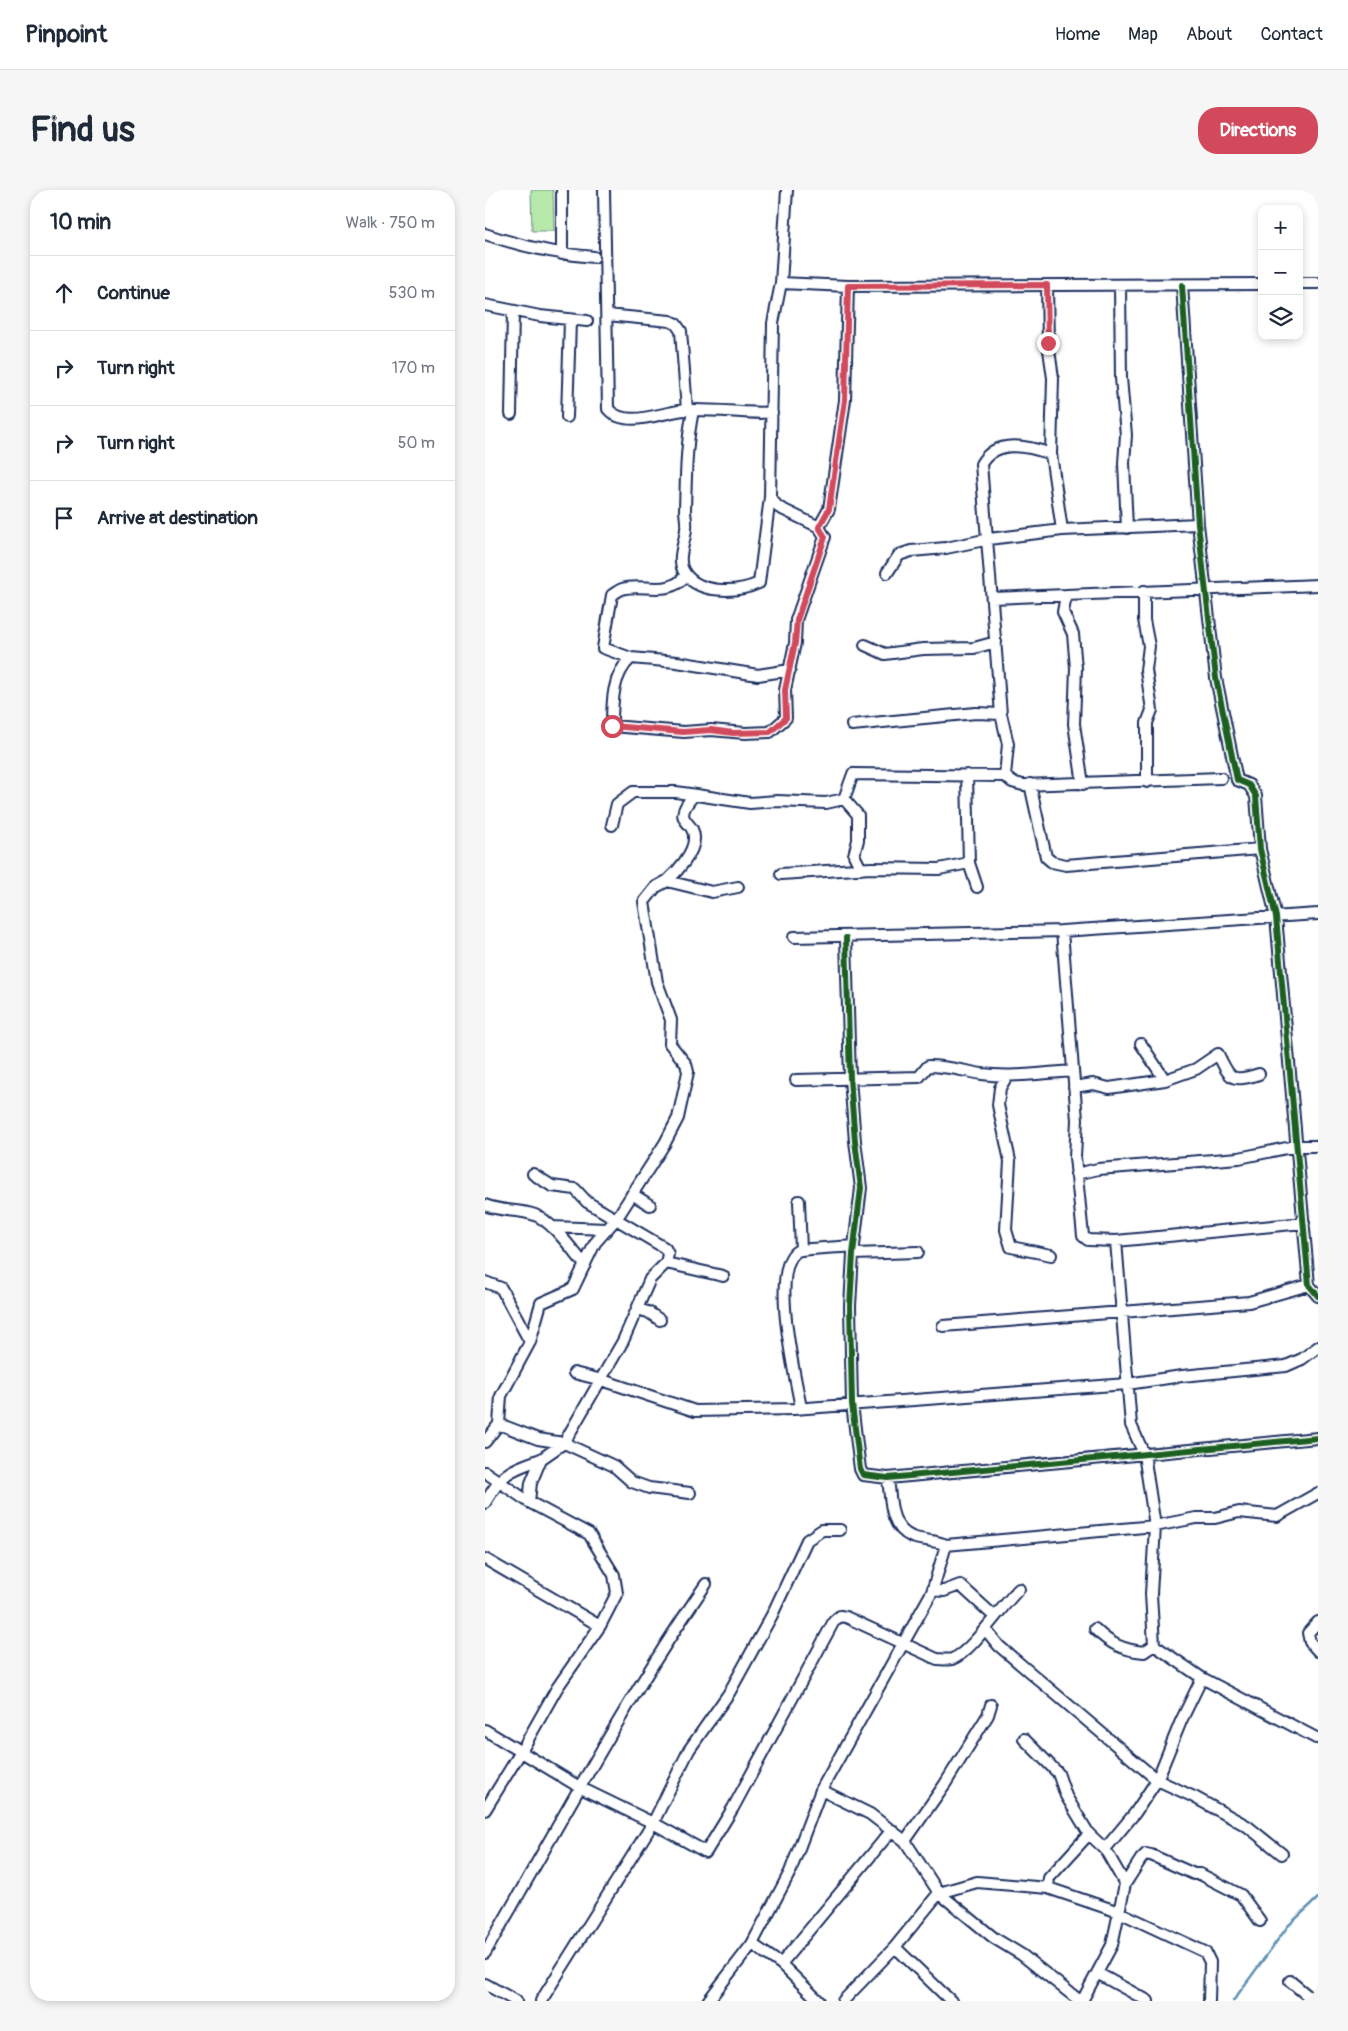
<!DOCTYPE html>
<meta charset="utf-8">
<style>
:root{--surface:#fff;--page:#f6f6f7;--text:#1f2937;--muted:#747a83;--line:#e0e1e3;--accent:#d1495b}
body{margin:0;font-family:Pangolin,sans-serif;background:var(--page);color:var(--text)}
.controls{position:absolute;right:15px;top:15px;display:grid;overflow:hidden;border-radius:10px;box-shadow:0 2px 8px #0003}
.controls button{width:45px;height:45px;display:grid;place-items:center;padding:0;border:0;border-bottom:1px solid var(--line);background:var(--surface);color:var(--text);font:25px sans-serif}
.stop{position:absolute;width:15px;height:15px;margin:-11px;border:4px solid #d1495b;border-radius:50%;background:#fff}
.stop.end{background:#d1495b;border-color:#fff;box-shadow:0 1px 5px #0008}
.list{margin:0;padding:0;list-style:none}
h2{display:flex;justify-content:space-between;align-items:center;height:65px;margin:0;padding:0 20px;font-size:21px}
h2 small{font-size:16px;font-weight:400;color:var(--muted)}
.list li{display:grid;grid-template-columns:32px 1fr auto;gap:15px;align-items:center;box-sizing:border-box;height:75px;padding:0 20px;border-top:1px solid var(--line)}
.list b{display:block;font-size:19px;white-space:nowrap}
.list em{font-size:16px;font-style:normal;color:var(--muted)}
.icon{flex:none;width:28px;height:28px;fill:none;stroke:currentColor;stroke-width:2;stroke-linecap:round;stroke-linejoin:round}
.map{position:relative;flex:none;width:833px;height:1811px;overflow:hidden;border-radius:20px}
header{display:flex;align-items:center;gap:30px;box-sizing:border-box;height:70px;padding:0 25px;background:var(--surface);border-bottom:1px solid var(--line)}
header strong{font-size:24px}
nav{display:flex;gap:28px;margin-inline-start:auto;font-size:18px}
.intro{display:flex;align-items:center;justify-content:space-between;box-sizing:border-box;height:120px;padding:0 30px}
h1{margin:0;font-size:35px}
.button{padding:12px 22px;border-radius:20px;background:var(--accent);color:#fff;font-size:18px;font-weight:700}
main{display:flex;gap:30px;padding:0 30px}
aside{flex:1;background:var(--surface);border-radius:20px;box-shadow:0 2px 8px #0003}
.map>svg:first-child{display:block}
.green{fill:#b7eaaa;stroke:#698c84}
.lines{fill:none;stroke-linecap:round;stroke-linejoin:round}
.stream{stroke:#6091b5;stroke-width:2.5}
.minor-casing{stroke:#1b2f5e;stroke-width:14}
.minor{stroke:#fff;stroke-width:10}
.cycleway-casing{stroke:#fff;stroke-width:9}
.cycleway{stroke:#1b5e20;stroke-width:6}
.route{stroke:#d1495b;stroke-width:6}
</style>
<header>
<strong>Pinpoint</strong>
<nav><a>Home</a><a>Map</a><a>About</a><a>Contact</a></nav>
</header>
<div class="intro"><h1>Find us</h1><a class="button">Directions</a></div>
<main>
<aside>
<h2>10 min<small>Walk · 750 m</small></h2>
<ul class="list">
<li><svg class="icon" aria-label="ahead" viewBox="0 0 24 24"><path d="M12 20V5M6 11l6-6 6 6"/></svg><div><b>Continue</b></div><em>530 m</em></li>
<li><svg class="icon" aria-label="right" viewBox="0 0 24 24"><path d="M7 20v-9h11M14 6l5 5-5 5"/></svg><div><b>Turn right</b></div><em>170 m</em></li>
<li><svg class="icon" aria-label="right" viewBox="0 0 24 24"><path d="M7 20v-9h11M14 6l5 5-5 5"/></svg><div><b>Turn right</b></div><em>50 m</em></li>
<li><svg class="icon" aria-label="arrive" viewBox="0 0 24 24"><path d="M6 21V4h12l-3 4 3 4H6"/></svg><div><b>Arrive at destination</b></div></li>
</ul>
</aside>
<div class="map">
<svg width="833" height="1811" viewBox="0 0 833 1811">
<rect width="100%" height="100%" fill="#fff"/>
<filter id="ink" filterUnits="userSpaceOnUse"><feTurbulence type="fractalNoise" baseFrequency=".02" numOctaves="2"/><feDisplacementMap in="SourceGraphic" scale="10" xChannelSelector="R" yChannelSelector="G"/><feConvolveMatrix kernelMatrix="1 2 1 2 8 2 1 2 1" color-interpolation-filters="sRGB"/></filter>
<g filter="url(#ink)">
<path class="green" d="M46 0H68L69 41H47Z"/>
<g class="lines">
<path class="stream" d="M748 1811 803 1736 833 1708"/>
<g class="minor-casing">
<path id="minor" d="M77 0V64
M119 0 123 219C141 240 179 221 201 220 229 219 259 223 287 223
M0 44C35 56 72 64 109 67
M296 93 363 96 777 94
M814 93H833
M562 95 563 153 568 188 566 264 577 340
M635 95 636 188 641 245 639 273 642 338
M697 95 713 334 731 488 752 590 764 595 771 606 775 659 791 727 824 1095 833 1106
M0 115 55 126 102 131
M122 125 185 131 191 134 196 141 202 220
M208 221C201 253 201 287 200 320 200 326 202 333 201 339 200 352 192 368 198 380 211 405 252 403 274 393L285 307 288 133 296 93 302 0
M26 224 28 122
M82 227 85 131
M285 307 293 317 334 337 344 319 360 210 363 96
M402 383 414 365 426 361 461 358 504 349 577 340 713 334
M201 385C184 408 157 392 137 399 134 400 130 403 127 405L118 458 146 468 192 472 273 485 305 480
M659 401V430L664 456 661 480 667 520 662 533V592
M581 405 578 422 588 444 591 478 589 534 598 594
M507 408 833 395
M380 455 400 464 438 459 489 458 511 452
M146 468C127 485 127 513 127 536L199 542 226 540 260 543 285 542 301 528 300 500 310 453 311 430 340 347 334 337
M367 535 491 523 516 524
M482 585 484 673 492 697
M520 586 523 554 516 524 496 274C511 248 543 256 566 264
M545 594 561 667 567 672 581 675 775 659
M127 635 132 614 148 602H191L265 613 292 611 341 613 359 609
M376 679 369 665 373 650V625L359 609 368 584 520 586 527 592 538 595 736 588
M296 684 386 678 454 679 484 673
M182 691C192 682 209 663 209 649 210 628 184 634 209 605
M577 741 592 930 590 967 598 1046 603 1050 631 1051 819 1033
M309 747 577 741 833 724
M361 748 365 889 370 951 376 998 368 1064 365 1116 367 1214 375 1279 378 1285 403 1288 833 1248
M656 854 680 890
M522 886 515 898 513 915 525 971 521 1040 526 1057 566 1065
M311 890 434 887 443 876C463 876 478 881 497 884 527 888 558 883 588 881
M589 897 608 894 624 898 680 890 711 879 733 864C745 889 746 893 774 884
M591 984 613 979 754 968 811 956H833
M147 1004 165 1015
M314 1011 316 1060
M0 1015C16 1022 34 1019 50 1025 67 1031 88 1061 100 1075
M67 1037 122 1039
M631 1051 646 1235 659 1264 670 1336 666 1404 669 1455
M368 1064 433 1062
M181 1073 238 1086
M0 1092 16 1098 45 1152
M152 1119 163 1122 175 1130
M458 1136 764 1112 824 1095
M89 1183 117 1190 210 1221 309 1219 642 1194 697 1186 801 1176 817 1169 833 1157
M316 1218C311 1189 284 1080 312 1061 314 1059 361 1057 369 1056
M14 1234 53 1249 79 1253 129 1276 147 1292 164 1298 205 1303
M0 1252 14 1234 16 1206 45 1152 56 1113 88 1099 110 1053 132 1028 180 953 193 928 203 882 201 874 185 854 186 830 172 792 159 712 171 697 182 691 227 702 253 697
M0 1282 44 1312 104 1344 129 1385 132 1403 115 1436 72 1498 37 1560 0 1620
M403 1288C406 1310 404 1337 427 1347 438 1351 451 1350 461 1355L670 1336 711 1328H730L754 1322 792 1326 833 1303
M44 1312 46 1293 56 1269 79 1253 138 1151 165 1089 181 1073 183 1064 180 1058 102 1012 90 999 67 996 48 984
M0 1313C18 1282 23 1281 56 1269
M0 1369 115 1436
M448 1400 459 1401 475 1395 510 1427
M833 1432 823 1443 825 1452 833 1461
M500 1439 514 1456 672 1590 709 1607 762 1636 797 1664
M610 1439C625 1454 638 1460 659 1462L669 1455
M669 1455 717 1488 831 1548
M0 1540 96 1598 168 1633 221 1662 248 1618 349 1431 355 1426 361 1427 452 1469C456 1469 463 1470 467 1469 486 1463 518 1414 534 1399
M539 1549 573 1583 581 1606 604 1644
M336 1600 385 1624 420 1651 454 1703 509 1748 537 1765 595 1811
M420 1651 460 1594 503 1525 506 1515
M620 1659 604 1644 564 1688 563 1698 634 1722 720 1762 725 1772 724 1811
M640 1694 656 1669 661 1664 666 1665 709 1684H715L756 1705 775 1731
M267 1754 296 1774 334 1811
M410 1757 466 1811
M0 1763C72 1640 139 1512 221 1394
M296 1774 407 1640
M612 1783 663 1811
M805 1791 829 1811
M0 1794 31 1811
M56 1811 168 1633 204 1560 244 1503 287 1425 322 1350 337 1340H355
M223 1811 267 1754 305 1682 336 1600 447 1402 461 1355
M358 1811 410 1757 454 1703 492 1692 563 1698
M597 1811 627 1755 640 1694 620 1659 650 1623 672 1590 696 1531 717 1488"/>
</g>
<use href="#minor" class="minor"/>
<g class="cycleway-casing">
<path id="cycleway" d="M697 95 713 334 731 488 752 590 764 595 771 606 775 659 791 727 824 1095 833 1106
M361 748 365 889 370 951 376 998 368 1064 365 1116 367 1214 375 1279 378 1285 403 1288 833 1248"/>
</g>
<use href="#cycleway" class="cycleway"/>
</g>
</g>
<g class="lines" filter="url(#ink)">
<path class="route" d="M127 536 198 542 226 540 248 543 285 542 301 528 300 500 310 453 312 430 340 347 334 337 344 319 360 210 363 96 562 95 563 153"/>
</g>
</svg>
<div class="controls">
<button>+</button>
<button>−</button>
<button><svg class="icon" aria-label="layers" viewBox="0 0 24 24"><path d="M12 4l9 5-9 5-9-5zM3 14l9 5 9-5"/></svg></button>
</div>
<div class="stop" style="left:127px;top:536px"></div>
<div class="stop end" style="left:563px;top:153px"></div>
</div>
</main>
